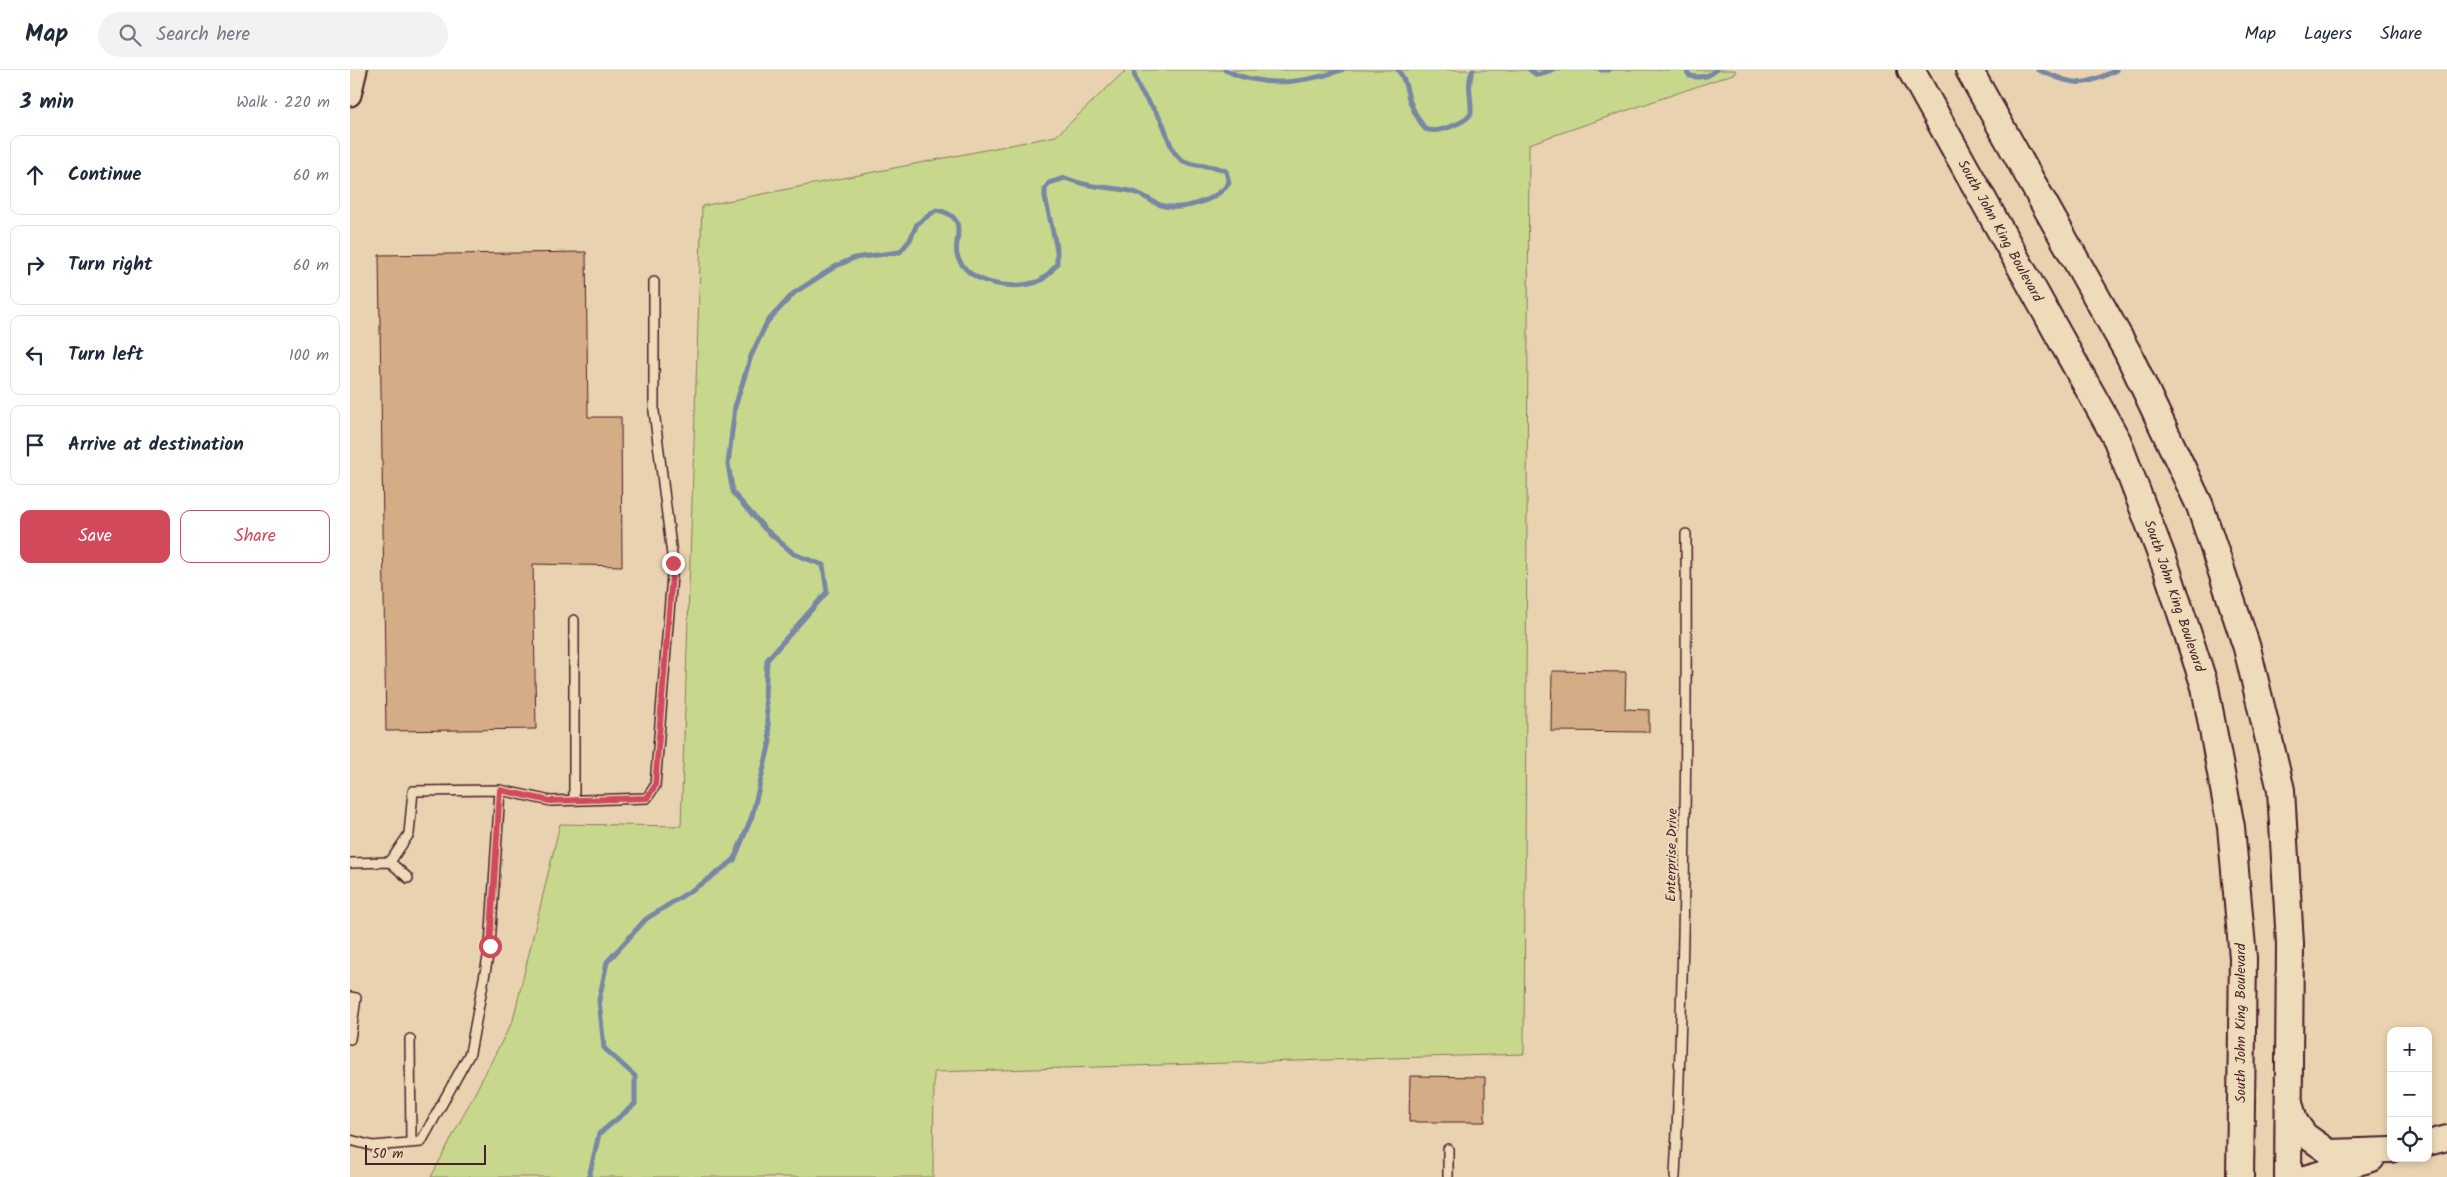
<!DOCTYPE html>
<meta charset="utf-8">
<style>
:root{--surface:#fff;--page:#f2f2f3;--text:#1f2937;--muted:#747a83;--line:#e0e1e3;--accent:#d1495b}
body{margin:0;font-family:Kalam,sans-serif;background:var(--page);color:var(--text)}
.controls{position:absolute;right:15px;bottom:15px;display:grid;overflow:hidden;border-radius:10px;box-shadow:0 2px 8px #0003}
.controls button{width:45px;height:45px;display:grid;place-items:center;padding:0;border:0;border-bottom:1px solid var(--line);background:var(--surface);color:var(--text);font:25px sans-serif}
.scale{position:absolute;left:15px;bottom:12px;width:121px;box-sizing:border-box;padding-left:5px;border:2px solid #4a1f2b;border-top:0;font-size:14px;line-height:18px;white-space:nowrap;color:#4a1f2b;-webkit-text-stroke:4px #eddbb9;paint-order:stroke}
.stop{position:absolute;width:15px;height:15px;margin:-11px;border:4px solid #d1495b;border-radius:50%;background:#fff}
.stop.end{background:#d1495b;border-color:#fff;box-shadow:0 1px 5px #0008}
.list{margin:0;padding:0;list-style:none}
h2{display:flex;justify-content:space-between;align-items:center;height:65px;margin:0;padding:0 20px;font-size:21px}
h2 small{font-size:16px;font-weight:400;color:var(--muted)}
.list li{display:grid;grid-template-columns:32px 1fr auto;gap:15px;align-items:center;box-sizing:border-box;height:80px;margin:0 10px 10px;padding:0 10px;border:1px solid var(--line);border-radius:10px}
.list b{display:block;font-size:19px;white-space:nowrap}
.list em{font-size:16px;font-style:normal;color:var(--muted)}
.actions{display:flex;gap:10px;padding:15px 20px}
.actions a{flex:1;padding:11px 0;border:1px solid var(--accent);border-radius:10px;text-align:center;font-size:18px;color:var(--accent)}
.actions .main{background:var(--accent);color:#fff}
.icon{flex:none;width:28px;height:28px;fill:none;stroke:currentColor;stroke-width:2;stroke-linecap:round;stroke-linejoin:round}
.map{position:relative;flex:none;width:2097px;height:1107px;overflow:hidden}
header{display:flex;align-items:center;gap:30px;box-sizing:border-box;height:70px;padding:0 25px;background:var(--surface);border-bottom:1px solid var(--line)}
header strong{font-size:24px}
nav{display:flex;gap:28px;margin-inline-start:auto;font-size:18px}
.search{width:350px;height:45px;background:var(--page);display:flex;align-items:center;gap:12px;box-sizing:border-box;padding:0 18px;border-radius:28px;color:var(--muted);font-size:19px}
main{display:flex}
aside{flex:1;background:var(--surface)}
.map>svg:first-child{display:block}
.green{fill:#c7d88c;stroke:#887c5c}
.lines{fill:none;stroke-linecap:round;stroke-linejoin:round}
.stream{stroke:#7787a4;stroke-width:5}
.building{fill:#d4ac86;stroke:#4a1f2b}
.service-casing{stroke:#4a1f2b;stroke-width:12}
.tertiary-casing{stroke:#4a1f2b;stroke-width:25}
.secondary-casing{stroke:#4a1f2b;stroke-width:28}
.primary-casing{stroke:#4a1f2b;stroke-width:30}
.service{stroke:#eddbb9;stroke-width:9}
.tertiary{stroke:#eddbb9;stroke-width:21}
.secondary{stroke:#eddbb9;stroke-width:24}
.primary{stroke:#eddbb9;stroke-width:26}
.route{stroke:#d1495b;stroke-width:6}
.labels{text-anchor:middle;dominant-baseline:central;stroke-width:4.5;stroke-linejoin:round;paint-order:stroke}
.street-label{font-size:14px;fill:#4a1f2b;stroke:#eddbb9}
</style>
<header>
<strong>Map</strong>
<div class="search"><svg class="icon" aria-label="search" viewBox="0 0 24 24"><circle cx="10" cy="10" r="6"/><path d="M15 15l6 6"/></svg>Search here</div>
<nav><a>Map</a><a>Layers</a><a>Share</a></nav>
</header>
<main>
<aside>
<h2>3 min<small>Walk · 220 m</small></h2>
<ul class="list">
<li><svg class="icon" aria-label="ahead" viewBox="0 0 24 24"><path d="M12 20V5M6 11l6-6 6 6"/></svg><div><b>Continue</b></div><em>60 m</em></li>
<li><svg class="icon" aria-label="right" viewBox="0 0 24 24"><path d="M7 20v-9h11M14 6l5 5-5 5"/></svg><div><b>Turn right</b></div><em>60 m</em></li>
<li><svg class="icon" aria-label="left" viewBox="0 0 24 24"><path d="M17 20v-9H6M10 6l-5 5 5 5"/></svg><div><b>Turn left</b></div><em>100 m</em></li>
<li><svg class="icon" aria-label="arrive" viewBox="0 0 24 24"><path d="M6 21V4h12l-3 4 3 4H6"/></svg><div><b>Arrive at destination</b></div></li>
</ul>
<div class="actions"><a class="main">Save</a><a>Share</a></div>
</aside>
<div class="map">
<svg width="2097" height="1107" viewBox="0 0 2097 1107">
<rect width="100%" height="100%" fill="#e9d2af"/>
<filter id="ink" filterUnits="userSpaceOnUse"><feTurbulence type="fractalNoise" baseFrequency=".02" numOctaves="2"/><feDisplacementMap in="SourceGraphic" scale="10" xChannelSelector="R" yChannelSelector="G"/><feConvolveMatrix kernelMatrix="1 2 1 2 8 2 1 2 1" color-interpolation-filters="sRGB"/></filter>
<g filter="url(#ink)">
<path class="green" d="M776 0H1385L1386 3 1179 74 1174 984 584 1002 583 1107H81L163 950 210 754 331 756 352 136 706 66Z"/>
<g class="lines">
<path class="stream" d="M875 0C911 18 954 13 992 0
M1048 0C1057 10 1056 23 1061 34 1064 43 1070 51 1075 59 1087 64 1113 54 1121 44 1122 29 1116 13 1123 0
M1180 0 1187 5 1202 0
M1251 0H1259
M1336 0 1340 6C1349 8 1359 7 1366 0
M1688 0C1724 14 1730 19 1766 0
M239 1107 249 1064 285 1034V1006L254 978 249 930 257 892 296 849 353 813 384 790 402 746 420 672 415 624 417 590 477 522 473 495 444 484 415 459 383 423 378 394 385 337 401 286 417 252 444 223 486 196 504 188 550 182 560 170 567 154 586 140C594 141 604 145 607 153 611 165 603 178 608 188 621 215 661 220 687 212 696 209 701 201 707 194V180L695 127V119L699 113 715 108C740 118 755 116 780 121 790 123 799 130 808 134 829 143 866 131 879 113L876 101C862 93 847 99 832 90 819 81 818 63 811 50 801 33 785 20 784 0"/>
</g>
<path class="building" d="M236 182 238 347H271L272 496 183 494 186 659 36 661 29 185Z
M1202 601 1276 602 1275 639 1299 640V662L1201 661Z
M1060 1006 1135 1007V1052H1059Z"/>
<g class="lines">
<g class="service-casing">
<path id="service" d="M224 550V730
M40 792 58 808
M0 793 40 792 59 764 63 721 150 720 201 731 297 728 305 716 323 493 304 341V212
M0 927 6 928 2 956
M0 956H2L0 969
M60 969 61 1072
M0 1070 23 1076 71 1072 120 983 140 876 150 720
M1098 1079V1107
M1325 1107C1335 892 1337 678 1336 464"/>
</g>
<g class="tertiary-casing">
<path id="tertiary" d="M0 25 6 0"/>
</g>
<g class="secondary-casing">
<path id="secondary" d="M1940 1032 1945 1051 1955 1065 1979 1082 2041 1080
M2078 1073 2097 1068
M1958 1107 2022 1089"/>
</g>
<g class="primary-casing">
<path id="primary" d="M1561 0 1767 370 1817 500 1855 617 1881 757 1893 888 1890 1107
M1619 0 1778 283 1850 436 1897 578 1931 720 1940 874 1938 1107"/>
</g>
<use href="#service" class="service"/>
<use href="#tertiary" class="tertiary"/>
<use href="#secondary" class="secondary"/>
<use href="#primary" class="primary"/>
</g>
</g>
<g class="lines" filter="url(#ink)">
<path class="route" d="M140 876 150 720 200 731 297 728 305 716 323 493"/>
</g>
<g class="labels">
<g class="street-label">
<text transform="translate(1650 161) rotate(61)">South John King Boulevard</text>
<text transform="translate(1824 526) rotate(71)">South John King Boulevard</text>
<text transform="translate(1322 785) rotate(-89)">Enterprise Drive</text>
<text transform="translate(1891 953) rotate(-90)">South John King Boulevard</text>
</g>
</g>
</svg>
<div class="controls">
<button>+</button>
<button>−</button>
<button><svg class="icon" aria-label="locate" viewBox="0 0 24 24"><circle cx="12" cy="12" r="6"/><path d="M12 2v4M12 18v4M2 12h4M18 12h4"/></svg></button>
</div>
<div class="scale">50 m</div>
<div class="stop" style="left:140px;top:876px"></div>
<div class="stop end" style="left:323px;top:493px"></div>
</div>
</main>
